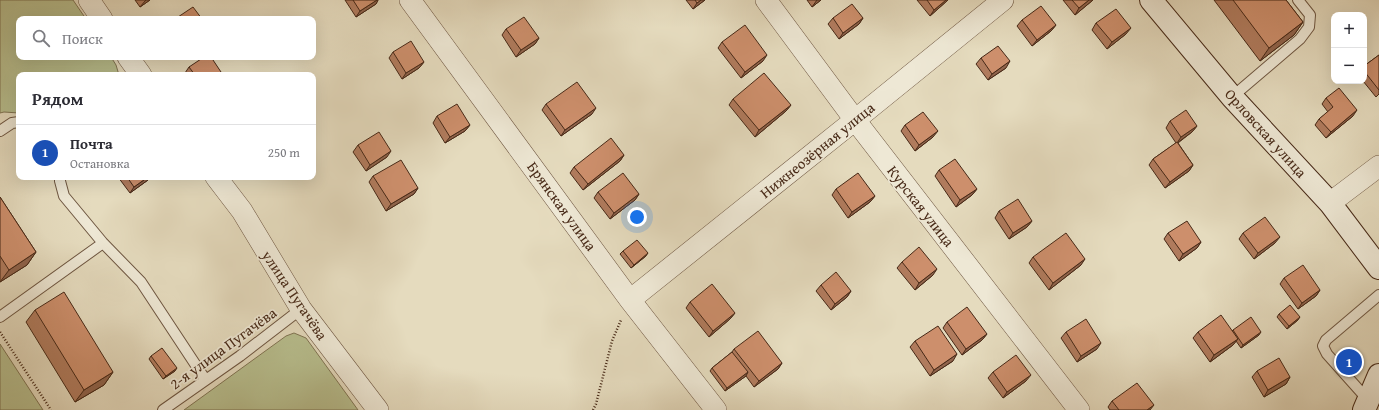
<!DOCTYPE html>
<html lang="ru">
<meta charset="utf-8">
<style>
:root{--surface:#fff;--page:#f7f7f7;--text:#2b2b33;--muted:#7c7c81;--line:#e1e1e2;--accent:#8f2418}
body{margin:0;font-family:"Gentium Book Plus",serif;background:var(--page);color:var(--text)}
.controls{position:absolute;right:12px;top:12px;display:grid;overflow:hidden;border-radius:8px;box-shadow:0 4px 16px #0002}
.controls button{width:36px;height:36px;display:grid;place-items:center;padding:0;border:0;border-bottom:1px solid var(--line);background:var(--surface);color:var(--text);font:20px sans-serif}
.you{position:absolute;left:637px;top:217px;width:14px;height:14px;margin:-10px;border:3px solid #fff;border-radius:50%;background:#1a73e8;box-shadow:0 0 0 6px #1a73e833}
.badge{display:grid;place-items:center;width:26px;height:26px;border-radius:50%;background:var(--accent);color:#fff;font-size:13px;font-weight:700}
.pin{position:absolute;translate:-50% -50%;border:2px solid #fff;box-shadow:0 1px 4px #0006}
.list{margin:0;padding:0;list-style:none}
h2{display:flex;justify-content:space-between;align-items:center;height:52px;margin:0;padding:0 16px;font-size:17px}
h2 small{font-size:13px;font-weight:400;color:var(--muted)}
.list li{display:grid;grid-template-columns:26px 1fr auto;gap:12px;align-items:center;box-sizing:border-box;height:56px;padding:0 16px;border-top:1px solid var(--line)}
.list b{display:block;font-size:15px;white-space:nowrap}
.list p{margin:0;font-size:13px;white-space:nowrap;color:var(--muted)}
.list em{font-size:13px;font-style:normal;color:var(--muted)}
.icon{flex:none;width:22px;height:22px;fill:none;stroke:currentColor;stroke-width:2;stroke-linecap:round;stroke-linejoin:round}
.map{position:relative;flex:none;width:1379px;height:410px;overflow:hidden}
.search{position:absolute;background:var(--surface);box-shadow:0 4px 16px #0002;left:16px;top:16px;width:300px;height:44px;display:flex;align-items:center;gap:10px;box-sizing:border-box;padding:0 14px;border-radius:8px;color:var(--muted);font-size:15px}
.panel{position:absolute;background:var(--surface);box-shadow:0 4px 16px #0002;left:16px;top:72px;width:300px;height:108px;border-radius:8px}
.map>svg:first-child{display:block}
.green{fill:#b8bf8f;stroke:#807453}
.lines{fill:none;stroke-linecap:round;stroke-linejoin:round}
.service-casing{stroke:#6e5641;stroke-width:12}
.minor-casing{stroke:#6e5641;stroke-width:22}
.secondary-casing{stroke:#472917;stroke-width:24}
.path{stroke:#472917;stroke-width:2.5;stroke-dasharray:1 2;stroke-linecap:butt}
.service{stroke:#eee8d5;stroke-width:10}
.minor{stroke:#eee8d5;stroke-width:21}
.secondary{stroke:#eee8d5;stroke-width:22}
.wall{fill:#b07b5d;stroke:#472917}
.shaded-wall{fill:#90644c;stroke:#472917}
.building{fill:#cd8f6c;stroke:#472917}
.labels{text-anchor:middle;dominant-baseline:central;stroke-width:3.5;stroke-linejoin:round;paint-order:stroke}
.street-label{font-size:15px;fill:#472917;stroke:#eee8d5}
</style>
<div class="map">
<svg width="1379" height="410" viewBox="0 0 1379 410">
<rect width="100%" height="100%" fill="#e5dbbe"/>
<filter id="stains"><feTurbulence type="fractalNoise" baseFrequency=".005" numOctaves="4"/><feColorMatrix values="0 0 0 0 .2 0 0 0 0 .09 0 0 0 0 .02 0 0 0 .5 -.17"/></filter>
<radialGradient id="worn" r=".72"><stop offset=".6" stop-color="#630" stop-opacity="0"/><stop offset="1" stop-color="#630" stop-opacity=".3"/></radialGradient>
<path class="green" d="M0 0H73L86 19H19V57H111L116 65 119 75H19V113L4 112 0 113Z
M294 333 306 338 358 410H184L286 336Z
M0 344 43 410H0Z"/>
<g class="lines">
<g class="service-casing">
<path id="service" d="M1232 97 1300 39 1309 27 1310 15 1298 0
M0 131 12 123 19 122
M60 177V181L64 196 103 243 141 282 205 379
M0 317 103 243
M1368 400 1327 354 1323 346 1326 340 1379 295
M163 410 240 356 301 309"/>
</g>
<g class="minor-casing">
<path id="minor" d="M89 0 102 19
M410 0 630 300 716 410
M766 0 855 120 1079 410
M128 57 141 75
M216 177 242 211 301 309 378 410
M1330 203 1379 166
M630 300 855 120 1003 0"/>
</g>
<g class="secondary-casing">
<path id="secondary" d="M1151 0 1232 97 1330 203 1379 268
M1364 410 1379 375"/>
</g>
<path class="path" d="M0 332 51 410
M593 410 596 404 612 341 621 320"/>
<use href="#service" class="service"/>
<use href="#minor" class="minor"/>
<use href="#secondary" class="secondary"/>
</g>
<path class="wall" d="M135 0H150L140 7Z
M345 0H378L376 4 356 17Z
M686 0H705L693 9Z
M807 0H821L812 7Z
M917 0H948L930 16Z
M1063 0H1093L1075 15Z
M1214 0H1286L1303 22 1294 35 1260 61Z
M833 18H863L859 24 839 39 828 24Z
M1022 20 1056 25 1051 31 1032 46 1017 26Z
M1096 23 1126 34 1107 49 1092 30Z
M506 29 539 38 535 44 516 57 502 35Z
M722 42 763 61 741 78 718 48Z
M393 52 424 62 419 68 402 79 389 58Z
M1379 55V94L1376 97 1363 81H1364V66Z
M981 58 1006 68 988 80 976 64Z
M189 67 223 75H186L185 73Z
M1326 98 1353 116 1326 138 1315 125 1319 119 1328 112 1322 104Z
M733 99 791 105 786 111 755 137 729 105Z
M546 104 592 114 561 136 542 110Z
M437 116 470 125 465 131 445 143 433 123Z
M1170 121 1197 126 1192 132 1178 143 1193 165 1189 171 1165 188 1149 165 1153 159 1176 143 1166 128Z
M905 125 933 137 915 151 901 131Z
M358 145 387 157 366 171 353 152Z
M624 155 620 161 583 190 570 173 574 167Z
M939 170 977 189 972 195 956 207 935 176Z
M373 176 418 188 414 194 386 211 369 182Z
M118 177H150L148 180 130 193Z
M836 189 875 196 870 202 848 218 832 195Z
M598 192 639 194 635 200 610 219 594 198Z
M0 197 36 252 27 265 0 282Z
M999 211 1032 221 1027 227 1009 239 995 218Z
M1168 233 1201 242 1197 248 1179 261 1164 239Z
M1243 233 1275 243 1254 259 1239 239Z
M623 251 646 256 631 268 620 254Z
M1033 257 1081 265 1049 290 1029 263Z
M902 262 933 275 915 290 897 268Z
M1284 278 1320 290 1316 296 1298 309 1280 284Z
M821 285 851 291 847 297 831 310 816 291Z
M690 302 735 313 730 319 709 337 686 308Z
M35 310 113 372 104 385 75 402 26 322Z
M1279 314 1298 320 1287 329 1277 317Z
M947 322 987 334 982 340 962 355 943 328Z
M1233 330 1259 335 1241 348 1236 341 1233 345 1210 362 1193 338 1198 332 1232 331Z
M1066 332 1097 349 1077 362 1061 338Z
M915 341 953 361 930 376 910 347Z
M734 349 782 363 778 369 754 387 746 376 725 391 710 371 712 368 732 352Z
M151 356 175 371 163 379 149 359Z
M1257 371 1290 377 1286 384 1264 397 1252 377Z
M993 372 1026 381 1003 398 988 378Z
M1112 401 1150 410H1110L1108 407Z"/>
<path class="shaded-wall" d="M146 0H150L140 7 145 1Z
M377 0H378L376 4 356 17 360 11Z
M701 0H705L693 9 697 3Z
M817 0H821L812 7Z
M946 0H948L930 16 934 10Z
M1089 0H1093L1075 15 1079 8Z
M863 18 859 24 839 39 843 33Z
M1303 22 1294 35 1260 61 1269 48Z
M1056 25 1051 31 1032 46 1037 40Z
M1131 28 1126 34 1107 49 1112 42Z
M539 38 535 44 516 57 521 50Z
M767 55 763 61 741 78 745 72Z
M1010 61 1006 68 988 80 992 74Z
M424 62 419 68 402 79 406 73Z
M791 105 786 111 755 137 759 130Z
M596 108 592 114 561 136 565 130Z
M1357 110 1353 116 1326 138 1331 132Z
M470 125 465 131 445 143 450 137Z
M1197 126 1192 132 1177 143 1181 137Z
M938 131 933 137 915 151 919 145Z
M391 151 387 157 366 171 370 165Z
M624 155 620 161 583 190 588 184Z
M1193 165 1189 171 1165 188 1170 182Z
M148 177H150L148 180 130 193 134 187Z
M418 188 414 194 386 211 391 204Z
M977 189 972 195 956 207 960 200Z
M639 194 635 200 610 219 614 213Z
M875 196 870 202 848 218 852 212Z
M1032 221 1027 227 1009 239 1013 233Z
M1280 237 1275 243 1254 259 1258 253Z
M1201 242 1197 248 1179 261 1183 254Z
M36 252 27 265 0 282 9 270Z
M648 253 646 256 631 268 634 265Z
M1085 259 1081 265 1049 290 1053 283Z
M937 269 933 275 915 290 919 283Z
M1320 290 1316 296 1298 309 1302 303Z
M851 291 847 297 831 310 835 304Z
M735 313 730 319 709 337 713 331Z
M1300 317 1298 320 1287 329 1289 326Z
M1261 332 1259 335 1241 348 1243 345Z
M987 334 982 340 962 355 966 349Z
M1238 339 1233 345 1210 362 1214 355Z
M1101 343 1097 349 1077 362 1081 356Z
M957 354 953 361 930 376 934 370Z
M782 363 778 369 754 387 759 381Z
M177 368 175 371 163 379 166 376Z
M113 372 104 385 75 402 84 390Z
M748 372 746 376 725 391 727 388Z
M1031 375 1026 381 1003 398 1007 392Z
M1290 377 1286 384 1264 397 1268 390Z
M1154 405 1150 410H1147Z"/>
<path class="building" d="M353 0H377L360 11Z
M695 0H701L697 3Z
M927 0H946L934 10Z
M1072 0H1089L1079 8Z
M1233 0H1286L1303 22 1269 48Z
M852 4 863 18 843 33 833 18Z
M1041 6 1056 25 1037 40 1022 20Z
M193 7 202 19H175Z
M1116 9 1131 28 1112 42 1096 23Z
M524 17 539 38 521 50 506 29Z
M745 25 767 55 745 72 722 42Z
M411 41 424 62 406 73 393 52Z
M998 46 1010 61 992 74 981 58Z
M1379 55V90L1364 71V66Z
M204 57H211L223 75H195L189 67Z
M764 73 791 105 759 130 733 99Z
M577 82 596 108 565 130 546 104Z
M1339 88 1357 110 1331 132 1319 119 1333 107 1326 98Z
M457 104 470 125 450 137 437 116Z
M1186 110 1197 126 1181 137 1170 121Z
M923 112 938 131 919 145 905 125Z
M379 132 391 151 370 165 358 145Z
M611 138 624 155 588 184 574 167Z
M1177 142 1193 165 1170 182 1153 159Z
M955 159 977 189 960 200 939 170Z
M401 160 418 188 391 204 373 176Z
M623 173 639 194 614 213 598 192Z
M858 173 875 196 852 212 836 189Z
M127 177H148L134 187Z
M0 197 36 252 9 270 0 256Z
M1018 199 1032 221 1013 233 999 211Z
M1265 217 1280 237 1258 253 1243 233Z
M1187 221 1201 242 1183 254 1168 233Z
M1066 233 1085 259 1053 283 1033 257Z
M637 240 648 253 634 265 623 251Z
M919 247 937 269 919 283 902 262Z
M1303 265 1320 290 1302 303 1284 278Z
M836 272 851 291 835 304 821 285Z
M712 284 735 313 713 331 690 302Z
M64 292 113 372 84 390 35 310Z
M1290 305 1300 317 1289 326 1279 314Z
M967 307 987 334 966 349 947 322Z
M1221 315 1238 339 1214 355 1198 332Z
M1251 317 1261 332 1243 345 1233 330Z
M1086 319 1101 343 1081 356 1066 332Z
M938 326 957 354 934 370 915 341Z
M758 331 782 363 759 381 734 349Z
M162 348 177 368 166 376 151 356Z
M732 352 748 372 727 388 712 368Z
M1016 355 1031 375 1007 392 993 372Z
M1279 358 1290 377 1268 390 1257 371Z
M1137 383 1154 405 1147 410H1119L1112 401Z"/>
<g class="labels">
<g class="street-label">
<text transform="translate(1266 133) rotate(48)">Орловская улица</text>
<text transform="translate(817 150) rotate(-39)">Нижнеозёрная улица</text>
<text transform="translate(562 206) rotate(54)">Брянская улица</text>
<text transform="translate(921 206) rotate(52)">Курская улица</text>
<text transform="translate(295 295) rotate(56)">улица Пугачёва</text>
<text transform="translate(223 348) rotate(-36)">2-я улица Пугачёва</text>
</g>
</g>
<rect width="100%" height="100%" filter="url(#stains)"/>
<rect width="100%" height="100%" fill="url(#worn)"/>
</svg>
<div class="controls">
<button>+</button>
<button>−</button>
</div>
<div class="you"></div>
<div class="pin badge" style="left:1349px;top:362px;background:#1a4fb4">1</div>
<div class="search"><svg class="icon" aria-label="search" viewBox="0 0 24 24"><circle cx="10" cy="10" r="6"/><path d="M15 15l6 6"/></svg>Поиск</div>
<section class="panel">
<h2>Рядом<small></small></h2>
<ul class="list">
<li><span class="badge" style="background:#1a4fb4">1</span><div><b>Почта</b><p>Остановка</p></div><em>250 m</em></li>
</ul>
</section>
</div>
